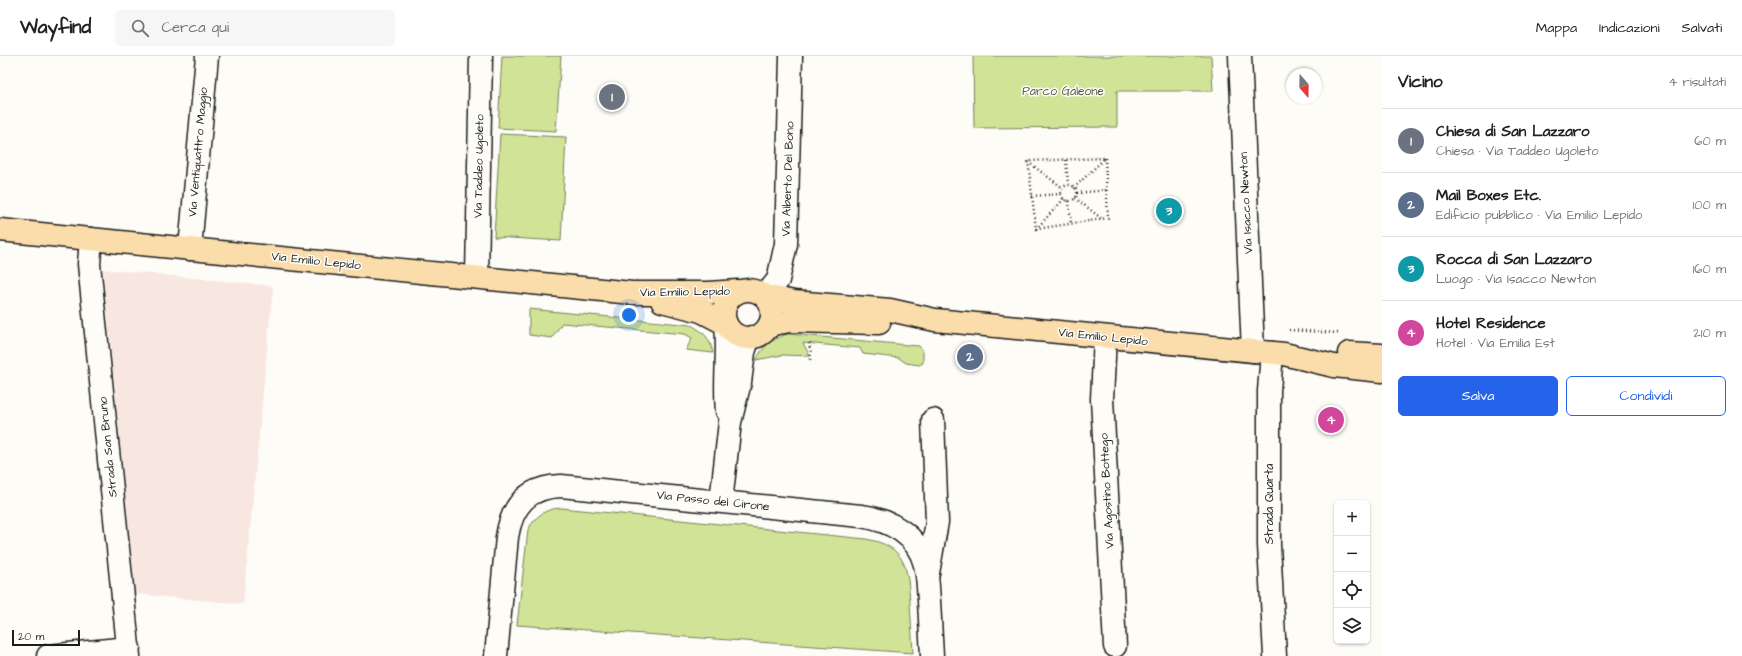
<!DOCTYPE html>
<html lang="it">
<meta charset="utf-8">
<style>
:root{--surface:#fff;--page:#f6f6f6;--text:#222;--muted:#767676;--line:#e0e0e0;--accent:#2563eb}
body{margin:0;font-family:"Architects Daughter",sans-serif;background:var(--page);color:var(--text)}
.controls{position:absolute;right:12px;bottom:12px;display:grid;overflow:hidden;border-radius:6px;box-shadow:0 1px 3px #0004}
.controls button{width:36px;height:36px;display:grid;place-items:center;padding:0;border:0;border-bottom:1px solid var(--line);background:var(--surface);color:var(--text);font:20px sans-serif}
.compass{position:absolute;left:1286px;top:12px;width:36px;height:36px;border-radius:50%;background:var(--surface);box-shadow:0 1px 3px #0004;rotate:160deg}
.scale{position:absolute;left:12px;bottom:10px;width:68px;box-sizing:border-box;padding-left:4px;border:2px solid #1c1c1c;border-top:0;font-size:11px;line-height:14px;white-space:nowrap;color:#1c1c1c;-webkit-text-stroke:3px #fdfcf7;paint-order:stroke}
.you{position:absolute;left:629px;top:259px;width:14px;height:14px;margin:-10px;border:3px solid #fff;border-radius:50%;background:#1a73e8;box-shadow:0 0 0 6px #1a73e833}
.badge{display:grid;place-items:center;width:26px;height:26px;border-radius:50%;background:var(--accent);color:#fff;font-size:13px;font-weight:700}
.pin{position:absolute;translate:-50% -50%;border:2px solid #fff;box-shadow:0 1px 4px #0006}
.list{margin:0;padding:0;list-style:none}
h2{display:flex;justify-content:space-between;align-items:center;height:52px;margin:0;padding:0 16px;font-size:17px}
h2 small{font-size:13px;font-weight:400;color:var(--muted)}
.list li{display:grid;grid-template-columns:26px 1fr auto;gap:12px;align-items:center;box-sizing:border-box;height:64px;padding:0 16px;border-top:1px solid var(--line)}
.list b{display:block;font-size:15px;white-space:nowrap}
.list p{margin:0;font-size:13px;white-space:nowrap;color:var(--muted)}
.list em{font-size:13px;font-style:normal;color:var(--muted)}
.actions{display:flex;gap:8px;padding:12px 16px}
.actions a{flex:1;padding:9px 0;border:1px solid var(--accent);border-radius:6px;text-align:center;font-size:14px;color:var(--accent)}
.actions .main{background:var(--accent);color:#fff}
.icon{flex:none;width:22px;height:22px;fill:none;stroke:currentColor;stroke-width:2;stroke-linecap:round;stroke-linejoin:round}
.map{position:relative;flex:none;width:1382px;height:600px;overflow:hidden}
header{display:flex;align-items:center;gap:24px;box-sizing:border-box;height:56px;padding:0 20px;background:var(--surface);border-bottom:1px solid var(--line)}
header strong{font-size:19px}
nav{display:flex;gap:22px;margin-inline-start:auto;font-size:14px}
.search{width:280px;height:36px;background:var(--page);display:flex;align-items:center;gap:10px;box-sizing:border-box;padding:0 14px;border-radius:6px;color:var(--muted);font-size:15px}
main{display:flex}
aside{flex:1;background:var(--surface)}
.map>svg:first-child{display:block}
.built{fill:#f8e6e0}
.green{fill:#d1e397;stroke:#76805a}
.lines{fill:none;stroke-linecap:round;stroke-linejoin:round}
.minor-casing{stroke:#1c1c1c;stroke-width:25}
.major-casing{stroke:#1c1c1c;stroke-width:25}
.path{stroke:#1c1c1c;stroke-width:2.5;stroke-dasharray:1 3;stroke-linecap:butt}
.minor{stroke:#fdfcf7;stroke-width:22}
.major{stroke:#fbddab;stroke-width:22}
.labels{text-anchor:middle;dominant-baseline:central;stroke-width:3;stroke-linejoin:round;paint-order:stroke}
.park-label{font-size:12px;fill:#525841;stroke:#fdfcf7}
.street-label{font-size:12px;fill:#1c1c1c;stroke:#fdfcf7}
</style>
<header>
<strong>Wayfind</strong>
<div class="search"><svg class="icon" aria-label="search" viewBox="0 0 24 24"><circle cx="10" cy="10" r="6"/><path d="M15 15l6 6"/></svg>Cerca qui</div>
<nav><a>Mappa</a><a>Indicazioni</a><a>Salvati</a></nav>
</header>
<main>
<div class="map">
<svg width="1382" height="600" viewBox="0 0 1382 600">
<rect width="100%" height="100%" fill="#fdfcf7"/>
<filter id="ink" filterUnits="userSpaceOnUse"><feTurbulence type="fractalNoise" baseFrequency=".025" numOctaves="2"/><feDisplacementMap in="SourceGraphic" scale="8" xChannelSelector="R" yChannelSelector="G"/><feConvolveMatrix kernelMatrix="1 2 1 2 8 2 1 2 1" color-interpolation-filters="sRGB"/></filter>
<g filter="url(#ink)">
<path class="built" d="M103 213 273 230 243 548 135 538Z"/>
<path class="green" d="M502 0H561L556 75 498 72Z
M973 0H1211L1213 35H1117V71L974 72Z
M500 78 566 81 561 185 494 181Z
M529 253 691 269C704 276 710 282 713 297L686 294 692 282 685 278 562 267 552 282 529 279Z
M788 278 919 290 923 295V307L919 309 906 307 899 302 863 298 860 292 803 287 810 300 782 299 756 304C764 289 772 283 788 278Z
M562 452 866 483C906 490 908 512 910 547 911 563 912 580 913 597L517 569 528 474C535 460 546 452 562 452Z"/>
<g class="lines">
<g class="minor-casing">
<path id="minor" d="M1240 0 1253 295
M91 183 89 208 129 600
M190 193 207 0
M477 221 481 0
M765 240 778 224 786 188 791 0
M726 268C729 297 724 325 727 355
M1105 281 1102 343 1115 590
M1272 297 1269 335V489L1275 600
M721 446 730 366 740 326 744 296 747 287 752 281
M928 517 937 466 933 364
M48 600 129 592
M496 600 507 481C512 449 528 431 561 430L861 460C890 464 918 479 925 509 928 520 928 533 929 545 930 563 931 582 932 600"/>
</g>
<g class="major-casing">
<path id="major" d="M0 174 632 237H708L738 235
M724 258a24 24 0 1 1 48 0a24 24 0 1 1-48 0Z
M765 240 794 246 890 254 935 264 1284 298 1334 310 1382 315
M662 245 701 255 726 268
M768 272 773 268 790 265 879 267
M1349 297 1382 299"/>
</g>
<path class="path" d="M1105 102 1108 162 1036 173 1028 105Z
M1066 104 1068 128
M1028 106 1063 132
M1061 137a8 8 0 1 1 16 0a8 8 0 1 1-16 0Z
M1074 132 1105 102
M1077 137 1107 134
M1032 140 1061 138
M1075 142 1101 162
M1069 145 1071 168
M1036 173 1064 143
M1289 274 1338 277
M809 287 811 297 810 305"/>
<use href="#minor" class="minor"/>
<use href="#major" class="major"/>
</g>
</g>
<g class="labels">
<g class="park-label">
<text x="1063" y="35">Parco Galeone</text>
</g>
<g class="street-label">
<text transform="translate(198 96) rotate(-85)">Via Ventiquattro Maggio</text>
<text transform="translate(479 110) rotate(-89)">Via Taddeo Ugoleto</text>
<text transform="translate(788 123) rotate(-88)">Via Alberto Del Bono</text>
<text transform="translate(1246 147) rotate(-93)">Via Isacco Newton</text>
<text transform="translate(316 205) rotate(6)">Via Emilio Lepido</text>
<text transform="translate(685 236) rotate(-1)">Via Emilio Lepido</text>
<text transform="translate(1103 281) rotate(6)">Via Emilio Lepido</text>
<text transform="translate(108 391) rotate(-96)">Strada San Bruno</text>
<text transform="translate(1107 435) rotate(-93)">Via Agostino Bottego</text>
<text transform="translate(713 445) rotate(6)">Via Passo del Cirone</text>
<text transform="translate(1269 448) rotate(-90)">Strada Quarta</text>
</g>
</g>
</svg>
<div class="controls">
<button>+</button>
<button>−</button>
<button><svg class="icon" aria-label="locate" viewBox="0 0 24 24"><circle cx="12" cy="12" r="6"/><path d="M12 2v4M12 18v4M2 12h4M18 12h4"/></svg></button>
<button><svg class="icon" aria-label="layers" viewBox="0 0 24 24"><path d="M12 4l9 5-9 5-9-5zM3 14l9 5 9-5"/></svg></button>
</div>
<svg class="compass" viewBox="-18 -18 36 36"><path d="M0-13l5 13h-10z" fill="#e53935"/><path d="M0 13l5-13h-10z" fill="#767676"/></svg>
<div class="scale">20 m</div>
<div class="you"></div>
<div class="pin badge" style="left:612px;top:41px;background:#6b7280">1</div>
<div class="pin badge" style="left:970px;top:301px;background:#5c6f8a">2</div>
<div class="pin badge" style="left:1169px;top:155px;background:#0f9aa8">3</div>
<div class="pin badge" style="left:1331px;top:364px;background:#d1479c">4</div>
</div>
<aside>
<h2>Vicino<small>4 risultati</small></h2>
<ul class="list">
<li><span class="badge" style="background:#6b7280">1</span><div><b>Chiesa di San Lazzaro</b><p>Chiesa · Via Taddeo Ugoleto</p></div><em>60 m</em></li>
<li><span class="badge" style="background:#5c6f8a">2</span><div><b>Mail Boxes Etc.</b><p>Edificio pubblico · Via Emilio Lepido</p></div><em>100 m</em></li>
<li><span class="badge" style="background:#0f9aa8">3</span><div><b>Rocca di San Lazzaro</b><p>Luogo · Via Isacco Newton</p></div><em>160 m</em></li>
<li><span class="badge" style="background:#d1479c">4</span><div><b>Hotel Residence</b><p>Hotel · Via Emilia Est</p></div><em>210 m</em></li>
</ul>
<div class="actions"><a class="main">Salva</a><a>Condividi</a></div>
</aside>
</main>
